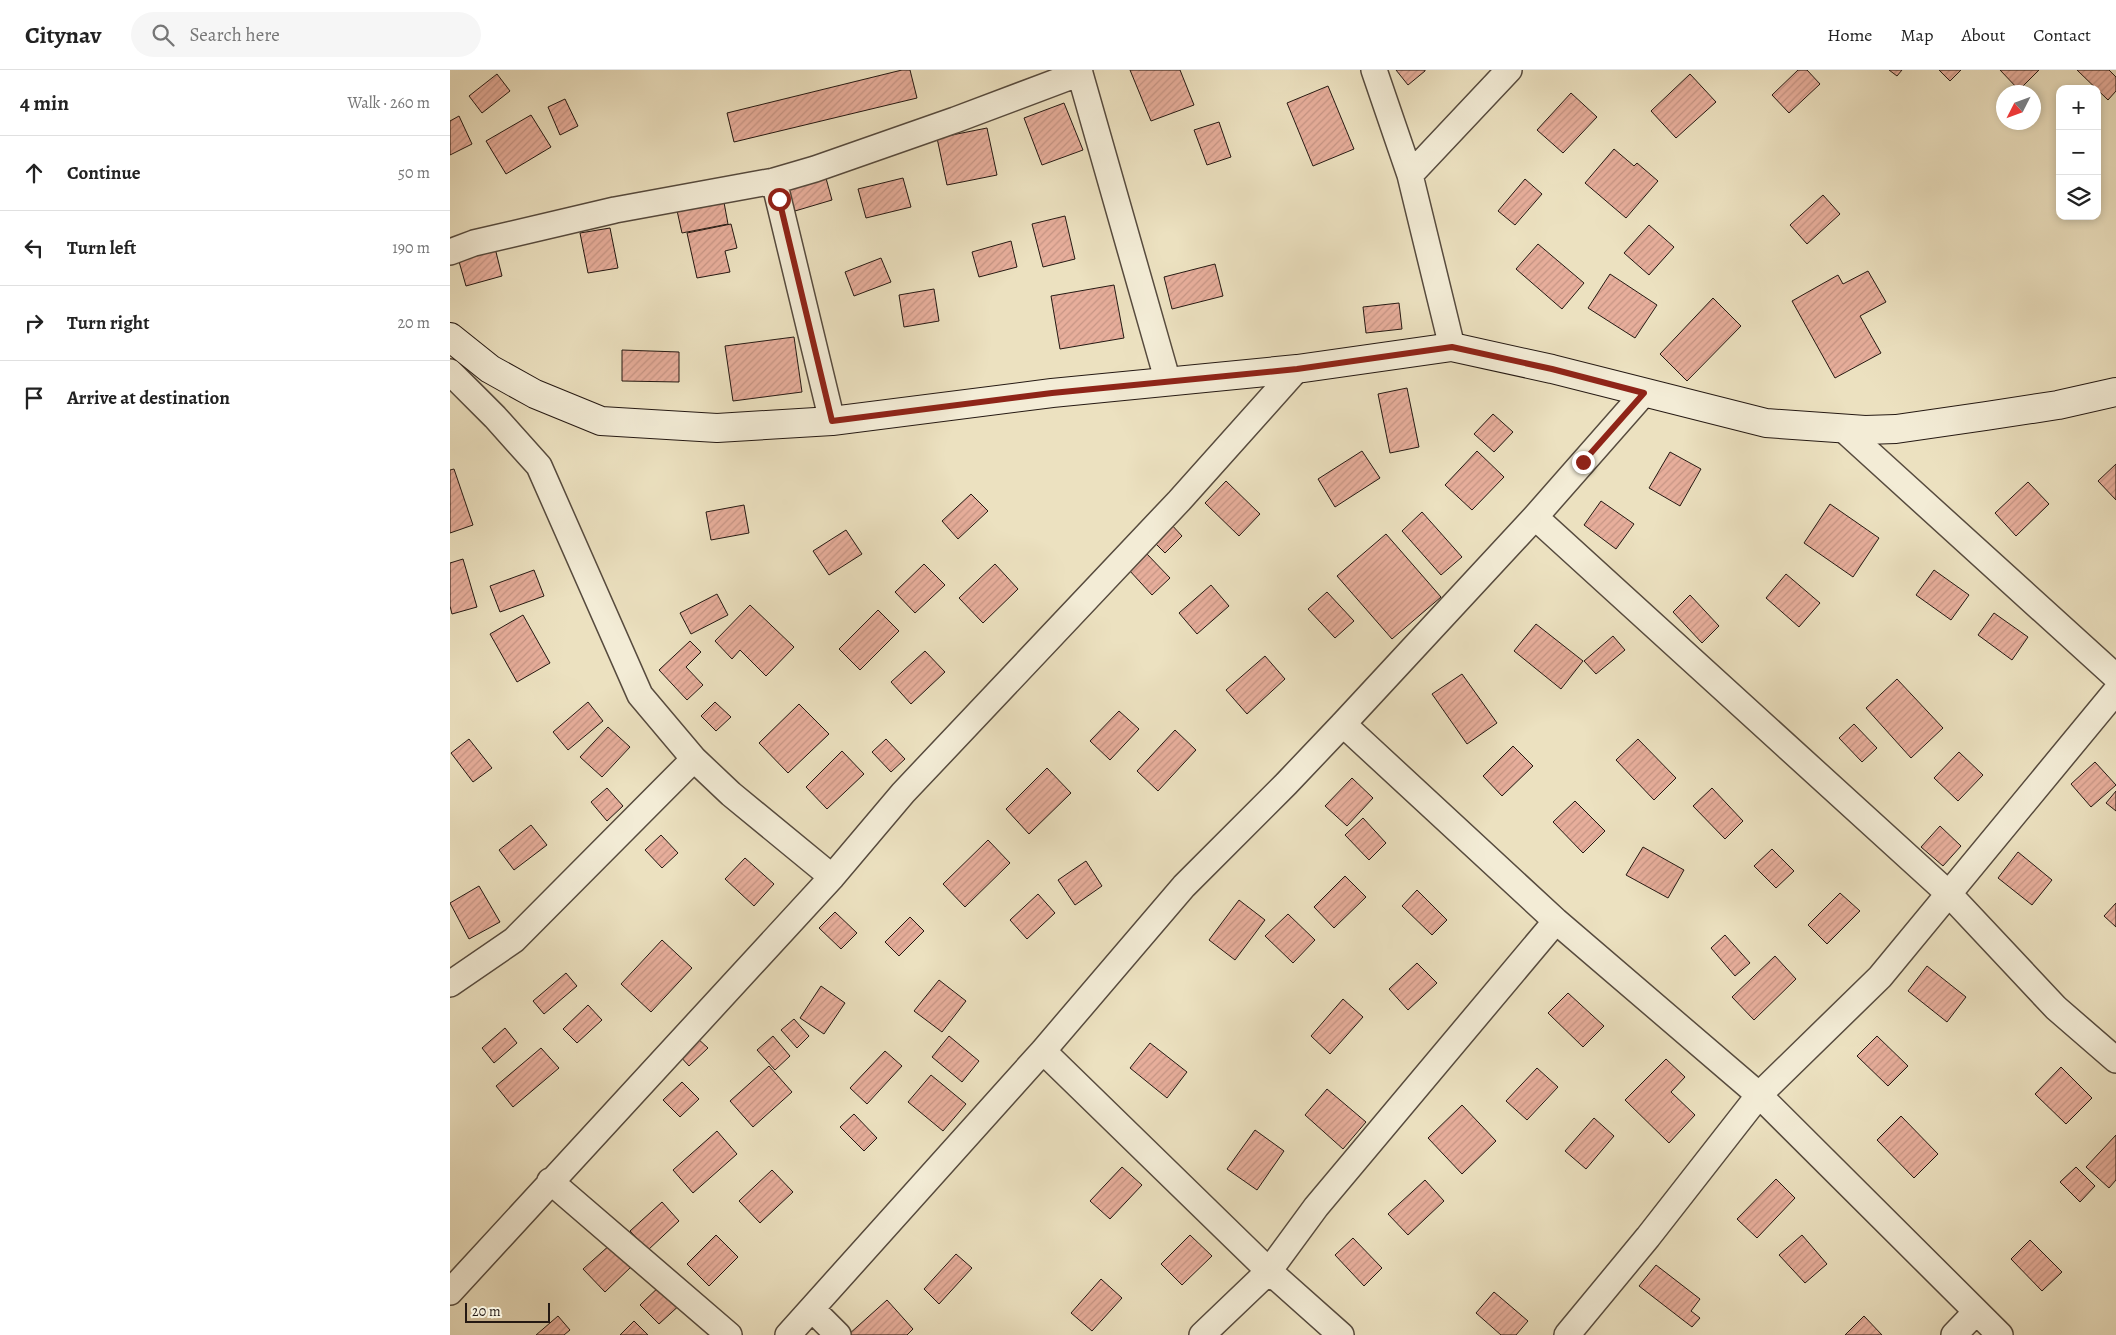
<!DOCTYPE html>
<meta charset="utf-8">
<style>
:root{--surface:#fff;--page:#f6f6f6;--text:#222;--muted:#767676;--line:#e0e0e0}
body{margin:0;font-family:Alegreya,serif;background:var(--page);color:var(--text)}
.controls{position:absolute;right:15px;top:15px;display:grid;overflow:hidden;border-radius:10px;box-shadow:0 2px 8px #0003}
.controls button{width:45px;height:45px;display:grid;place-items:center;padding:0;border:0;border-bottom:1px solid var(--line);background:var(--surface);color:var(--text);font:25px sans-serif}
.compass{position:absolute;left:1546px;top:15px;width:45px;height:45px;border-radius:50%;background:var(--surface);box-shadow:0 2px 8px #0003;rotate:228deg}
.scale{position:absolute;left:15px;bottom:12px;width:85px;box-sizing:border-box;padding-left:5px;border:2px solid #251913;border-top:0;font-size:14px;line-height:18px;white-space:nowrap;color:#251913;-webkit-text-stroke:4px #f3ecd6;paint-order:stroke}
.stop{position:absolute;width:15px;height:15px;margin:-11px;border:4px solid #8f2418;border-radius:50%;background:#fff}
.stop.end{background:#8f2418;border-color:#fff;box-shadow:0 1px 5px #0008}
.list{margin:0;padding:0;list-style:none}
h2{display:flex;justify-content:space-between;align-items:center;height:65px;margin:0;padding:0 20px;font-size:21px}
h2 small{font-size:16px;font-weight:400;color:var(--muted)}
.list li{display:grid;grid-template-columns:32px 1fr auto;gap:15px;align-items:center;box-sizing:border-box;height:75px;padding:0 20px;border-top:1px solid var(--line)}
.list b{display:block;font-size:19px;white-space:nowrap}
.list em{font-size:16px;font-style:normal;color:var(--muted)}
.icon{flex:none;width:28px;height:28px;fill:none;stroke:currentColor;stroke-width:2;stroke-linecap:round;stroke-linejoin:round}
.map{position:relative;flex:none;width:1666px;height:1265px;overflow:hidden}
header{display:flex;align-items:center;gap:30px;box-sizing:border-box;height:70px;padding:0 25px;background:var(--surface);border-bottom:1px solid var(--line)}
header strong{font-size:24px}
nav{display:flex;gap:28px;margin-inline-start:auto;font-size:18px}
.search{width:350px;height:45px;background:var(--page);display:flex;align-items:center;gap:12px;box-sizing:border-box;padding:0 18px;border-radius:28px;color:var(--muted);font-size:19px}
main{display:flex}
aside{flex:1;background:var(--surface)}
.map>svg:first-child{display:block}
.building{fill:url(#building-hatch);stroke:#251913}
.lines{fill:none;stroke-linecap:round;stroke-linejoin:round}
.street-casing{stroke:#574b3e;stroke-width:28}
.secondary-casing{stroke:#251913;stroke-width:30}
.street{stroke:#f3ecd6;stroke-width:25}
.secondary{stroke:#f3ecd6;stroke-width:28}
.route{stroke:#8f2418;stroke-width:6}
</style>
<header>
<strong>Citynav</strong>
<div class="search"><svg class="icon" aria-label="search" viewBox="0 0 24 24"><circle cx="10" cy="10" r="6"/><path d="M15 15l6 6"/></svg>Search here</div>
<nav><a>Home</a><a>Map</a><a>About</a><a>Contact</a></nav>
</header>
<main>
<aside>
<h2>4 min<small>Walk · 260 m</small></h2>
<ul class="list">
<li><svg class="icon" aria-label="ahead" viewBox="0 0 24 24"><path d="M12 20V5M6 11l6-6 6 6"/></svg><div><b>Continue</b></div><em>50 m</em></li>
<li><svg class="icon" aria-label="left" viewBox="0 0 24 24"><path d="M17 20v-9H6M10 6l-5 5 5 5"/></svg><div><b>Turn left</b></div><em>190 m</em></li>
<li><svg class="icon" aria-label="right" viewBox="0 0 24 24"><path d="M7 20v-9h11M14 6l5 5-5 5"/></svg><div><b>Turn right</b></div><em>20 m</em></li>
<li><svg class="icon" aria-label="arrive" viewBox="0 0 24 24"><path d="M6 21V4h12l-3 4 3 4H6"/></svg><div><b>Arrive at destination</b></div></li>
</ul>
</aside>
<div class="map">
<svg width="1666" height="1265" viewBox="0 0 1666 1265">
<defs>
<pattern id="building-hatch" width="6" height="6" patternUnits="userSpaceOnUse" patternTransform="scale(1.25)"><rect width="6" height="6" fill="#e7ae9b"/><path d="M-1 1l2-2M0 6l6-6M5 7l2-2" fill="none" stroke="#c69585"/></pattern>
</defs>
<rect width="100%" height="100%" fill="#ece1c0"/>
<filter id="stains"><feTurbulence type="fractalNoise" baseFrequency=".004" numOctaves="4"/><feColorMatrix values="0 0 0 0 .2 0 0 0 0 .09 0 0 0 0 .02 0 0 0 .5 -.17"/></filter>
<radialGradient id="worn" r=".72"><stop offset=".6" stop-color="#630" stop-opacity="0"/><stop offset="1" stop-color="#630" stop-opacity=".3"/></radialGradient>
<path class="building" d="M452 0H460L467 28 284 72 277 43Z
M680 0H730L744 35 701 51Z
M946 0H975V1L958 15Z
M1348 0H1357L1370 14 1339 43 1322 25Z
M1439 0H1452L1447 6Z
M1489 0H1511L1500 11Z
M1550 0H1589L1569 20Z
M1627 0H1659L1666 7V21L1658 30Z
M47 4 60 21 32 43 19 26Z
M1240 4 1266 32 1226 68 1201 41Z
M878 16 904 79 863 96 837 33Z
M1121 23 1147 47 1113 83 1087 60Z
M115 29 128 56 110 65 98 37Z
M614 33 633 80 592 95 574 48Z
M81 45 101 77 56 104 36 71Z
M9 46 22 74 0 85V51Z
M769 52 781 87 757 95 744 60Z
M537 58 547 105 497 115 487 68Z
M1164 79 1184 96 1187 93 1208 111 1176 148 1135 113Z
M374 101 382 130 345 141 336 113Z
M453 108 461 137 416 148 408 119Z
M1075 109 1092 124 1065 155 1048 141Z
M1373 125 1390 144 1357 174 1340 155Z
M273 127 278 154 232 163 226 136Z
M615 146 625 189 593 197 582 154Z
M281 154 287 178 275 181 280 202 247 208 237 163Z
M1199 155 1224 177 1199 205 1174 183Z
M160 158 168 198 138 203 130 163Z
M561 171 567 197 529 207 522 182Z
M1088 174 1134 213 1112 239 1066 199Z
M45 178 52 206 16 216 8 188Z
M431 188 441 212 404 226 395 202Z
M765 194 773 226 722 239 714 207Z
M1418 201 1436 232 1410 246 1431 283 1385 308 1342 231 1388 205 1393 214Z
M1160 204 1207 235 1185 268 1138 238Z
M664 215 674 268 610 279 601 226Z
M484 219 489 251 454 257 449 225Z
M1263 228 1291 256 1237 311 1210 284Z
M949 233 952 259 916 263 913 237Z
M344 267 352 322 283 331 275 276Z
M172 280 229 282V312L172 311Z
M957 318 969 377 940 383 928 324Z
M1043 344 1063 362 1044 382 1024 364Z
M912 381 930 408 885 437 868 409Z
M1027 381 1054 407 1022 440 995 415Z
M1220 382 1251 399 1230 436 1199 418Z
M1666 394V430L1648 411Z
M4 399 23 455 0 463V400Z
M776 411 810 444 789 466 755 433Z
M1578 412 1599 434 1566 466 1545 443Z
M521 424 538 441 508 469 492 451Z
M1151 431 1184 454 1166 479 1134 455Z
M1380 434 1429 468 1403 507 1354 473Z
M294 435 299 463 261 470 256 442Z
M972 442 1012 487 991 505 952 461Z
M720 453 732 466 715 483 702 470Z
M396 460 412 484 379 505 363 481Z
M936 464 991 527 942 569 887 506Z
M696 483 720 508 702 525 679 500Z
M13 489 27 537 2 544 0 536V493Z
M474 494 495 515 465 543 445 522Z
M545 494 568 519 533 553 509 528Z
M84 500 94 526 50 542 40 516Z
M1484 500 1519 525 1501 550 1466 525Z
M1336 504 1370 533 1349 557 1316 528Z
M761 515 779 536 747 564 729 543Z
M877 522 904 551 885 568 858 539Z
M267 524 278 545 241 564 230 543Z
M1240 525 1269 556 1252 573 1223 542Z
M300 535 344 577 316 606 290 580 282 589 265 571Z
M428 540 449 561 410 600 389 579Z
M1544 543 1578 567 1562 590 1528 565Z
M73 545 100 593 67 612 40 564Z
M1086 554 1133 591 1111 619 1064 581Z
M1163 566 1175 580 1146 604 1134 591Z
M240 571 251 582 236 597 253 615 237 630 209 600Z
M475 581 495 602 461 634 441 612Z
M815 586 835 609 797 644 776 620Z
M1012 604 1047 653 1017 674 982 624Z
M1447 609 1493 658 1461 688 1416 638Z
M138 632 153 651 118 680 103 662Z
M265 632 281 647 266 661 251 646Z
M349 634 379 664 338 703 309 673Z
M669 641 689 659 660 690 640 671Z
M1404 654 1427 678 1412 692 1389 668Z
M158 657 180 677 152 707 130 687Z
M725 660 746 680 708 721 687 701Z
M19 669 42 698 23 712 1 683Z
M436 669 455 689 441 702 422 682Z
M1188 669 1226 708 1204 730 1166 690Z
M1063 676 1083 696 1052 726 1033 706Z
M392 681 414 704 377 739 356 717Z
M1509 682 1533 705 1508 731 1484 708Z
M1645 692 1666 715 1641 737 1621 714Z
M597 698 621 723 579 764 556 739Z
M902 708 923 728 897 756 875 736Z
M157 718 173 736 157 751 141 732Z
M1262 718 1293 751 1275 769 1243 736Z
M1666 721V741L1656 733Z
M1125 731 1155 761 1133 783 1103 752Z
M913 748 936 773 919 790 895 765Z
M81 755 97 775 64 800 49 780Z
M1490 756 1511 776 1493 796 1471 777Z
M211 765 228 783 212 798 195 780Z
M538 770 560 793 515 837 493 814Z
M1193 777 1234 800 1218 828 1176 805Z
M1322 779 1344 801 1326 818 1304 796Z
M1568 782 1602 810 1582 835 1548 808Z
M295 788 324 814 304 836 275 809Z
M636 791 652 816 625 835 608 810Z
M895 806 916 827 884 858 864 837Z
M29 816 50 852 19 869 0 833Z
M967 820 997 850 982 865 952 836Z
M1390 823 1410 841 1377 874 1358 855Z
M588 824 605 843 577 869 560 850Z
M789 830 815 850 785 890 759 870Z
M1666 833V857L1654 846Z
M385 842 407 863 391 879 369 858Z
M838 844 865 870 843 893 815 866Z
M460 847 474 861 449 886 435 872Z
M1275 865 1300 893 1285 906 1261 878Z
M212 870 242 898 201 942 171 914Z
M1325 886 1346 909 1304 950 1282 927Z
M967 893 987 913 958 940 939 919Z
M1477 896 1516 927 1497 952 1458 921Z
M116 903 127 916 94 944 83 931Z
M489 910 516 931 492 962 464 941Z
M371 916 395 933 374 964 350 948Z
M1118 923 1154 956 1133 977 1098 943Z
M893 929 913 947 880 984 861 966Z
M138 935 152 950 127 973 113 959Z
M344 949 359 966 347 978 331 960Z
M55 958 67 973 44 993 32 978Z
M323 966 340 986 325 1000 307 980Z
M499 966 529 991 512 1012 482 987Z
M1427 966 1458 996 1438 1016 1407 986Z
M246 967 258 978 239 996 228 984Z
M700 973 737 1002 717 1028 680 998Z
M91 978 109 998 63 1037 46 1016Z
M435 981 452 996 417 1034 400 1018Z
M1216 989 1235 1007 1221 1022 1245 1045 1219 1073 1175 1030Z
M319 996 342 1022 303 1057 280 1031Z
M1611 997 1642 1028 1616 1054 1585 1024Z
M1087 998 1108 1017 1077 1050 1056 1031Z
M481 1005 516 1034 493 1061 458 1032Z
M232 1012 249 1029 230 1047 213 1030Z
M877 1019 916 1052 893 1079 855 1045Z
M1012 1035 1046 1071 1012 1104 978 1068Z
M404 1044 427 1068 414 1081 390 1057Z
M1451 1046 1488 1084 1464 1108 1427 1070Z
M1144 1048 1164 1066 1136 1099 1115 1081Z
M805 1060 834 1081 807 1120 777 1099Z
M267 1061 287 1084 243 1123 223 1100Z
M1666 1065V1110L1659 1118 1636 1097Z
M672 1097 692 1115 660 1149 640 1131Z
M1626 1097 1645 1116 1630 1132 1610 1112Z
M322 1100 343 1122 310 1153 289 1131Z
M1326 1109 1345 1128 1307 1168 1287 1149Z
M975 1110 994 1131 958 1165 938 1144Z
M212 1132 229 1151 198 1180 180 1161Z
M266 1165 288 1187 259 1216 237 1194Z
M740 1165 762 1186 732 1215 711 1194Z
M1352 1165 1377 1194 1355 1213 1329 1185Z
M903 1168 932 1198 914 1216 885 1185Z
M1580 1170 1612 1202 1592 1221 1561 1189Z
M161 1174 182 1196 155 1222 133 1199Z
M506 1184 522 1198 489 1234 474 1219Z
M1206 1195 1250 1229 1241 1241 1250 1248 1242 1257 1189 1216Z
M651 1209 672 1228 642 1261 621 1243Z
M214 1212 233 1232 209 1254 190 1235Z
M1044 1222 1078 1251 1066 1265H1051L1026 1243Z
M437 1230 463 1259 457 1265H398Z
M108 1246 120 1260 114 1265H86Z
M1414 1246 1432 1265H1395Z
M184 1251 198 1265H170Z"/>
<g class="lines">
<g class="street-casing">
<path id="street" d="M629 0 718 312
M924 0 960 105 1002 277
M960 105 1059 0
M324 111 382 351
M0 182 24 173 165 140 324 111 365 99 505 50 630 3
M0 302 45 347 89 396 190 625 244 689 281 724 382 807
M1393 359 1666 607
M1085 447 1499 824 1606 938 1666 990
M893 654 1106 851 1309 1025 1550 1265
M0 914 64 870 244 689
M593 981 819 1201 891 1265
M100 1111 279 1265
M0 1222 382 807 453 723 729 431 847 299
M362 1239 388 1265
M338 1265 593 981 734 816 836 714 893 654 1085 447 1194 323
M752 1265 819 1201 866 1137 1106 851
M1117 1265 1198 1167 1309 1025 1430 907 1666 621
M1504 1265 1526 1242"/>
</g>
<g class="secondary-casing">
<path id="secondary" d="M0 267 40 299 85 324 151 351 267 358 382 351 602 323 847 299 1002 277 1102 299 1316 353 1415 360 1446 359 1536 346 1608 335 1666 322"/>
</g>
<use href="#street" class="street"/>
<use href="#secondary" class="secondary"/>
</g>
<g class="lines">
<path class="route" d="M329 129 382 351 602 323 847 299 1002 277 1102 299 1194 323 1133 392"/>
</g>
<rect width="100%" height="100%" filter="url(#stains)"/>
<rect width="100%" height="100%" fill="url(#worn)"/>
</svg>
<div class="controls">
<button>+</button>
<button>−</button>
<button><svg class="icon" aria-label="layers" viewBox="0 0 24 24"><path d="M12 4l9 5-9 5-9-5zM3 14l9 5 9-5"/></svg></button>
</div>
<svg class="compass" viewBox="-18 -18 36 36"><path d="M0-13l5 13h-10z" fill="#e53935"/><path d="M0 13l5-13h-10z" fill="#767676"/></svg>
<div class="scale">20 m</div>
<div class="stop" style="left:329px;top:129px"></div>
<div class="stop end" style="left:1133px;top:392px"></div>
</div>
</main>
